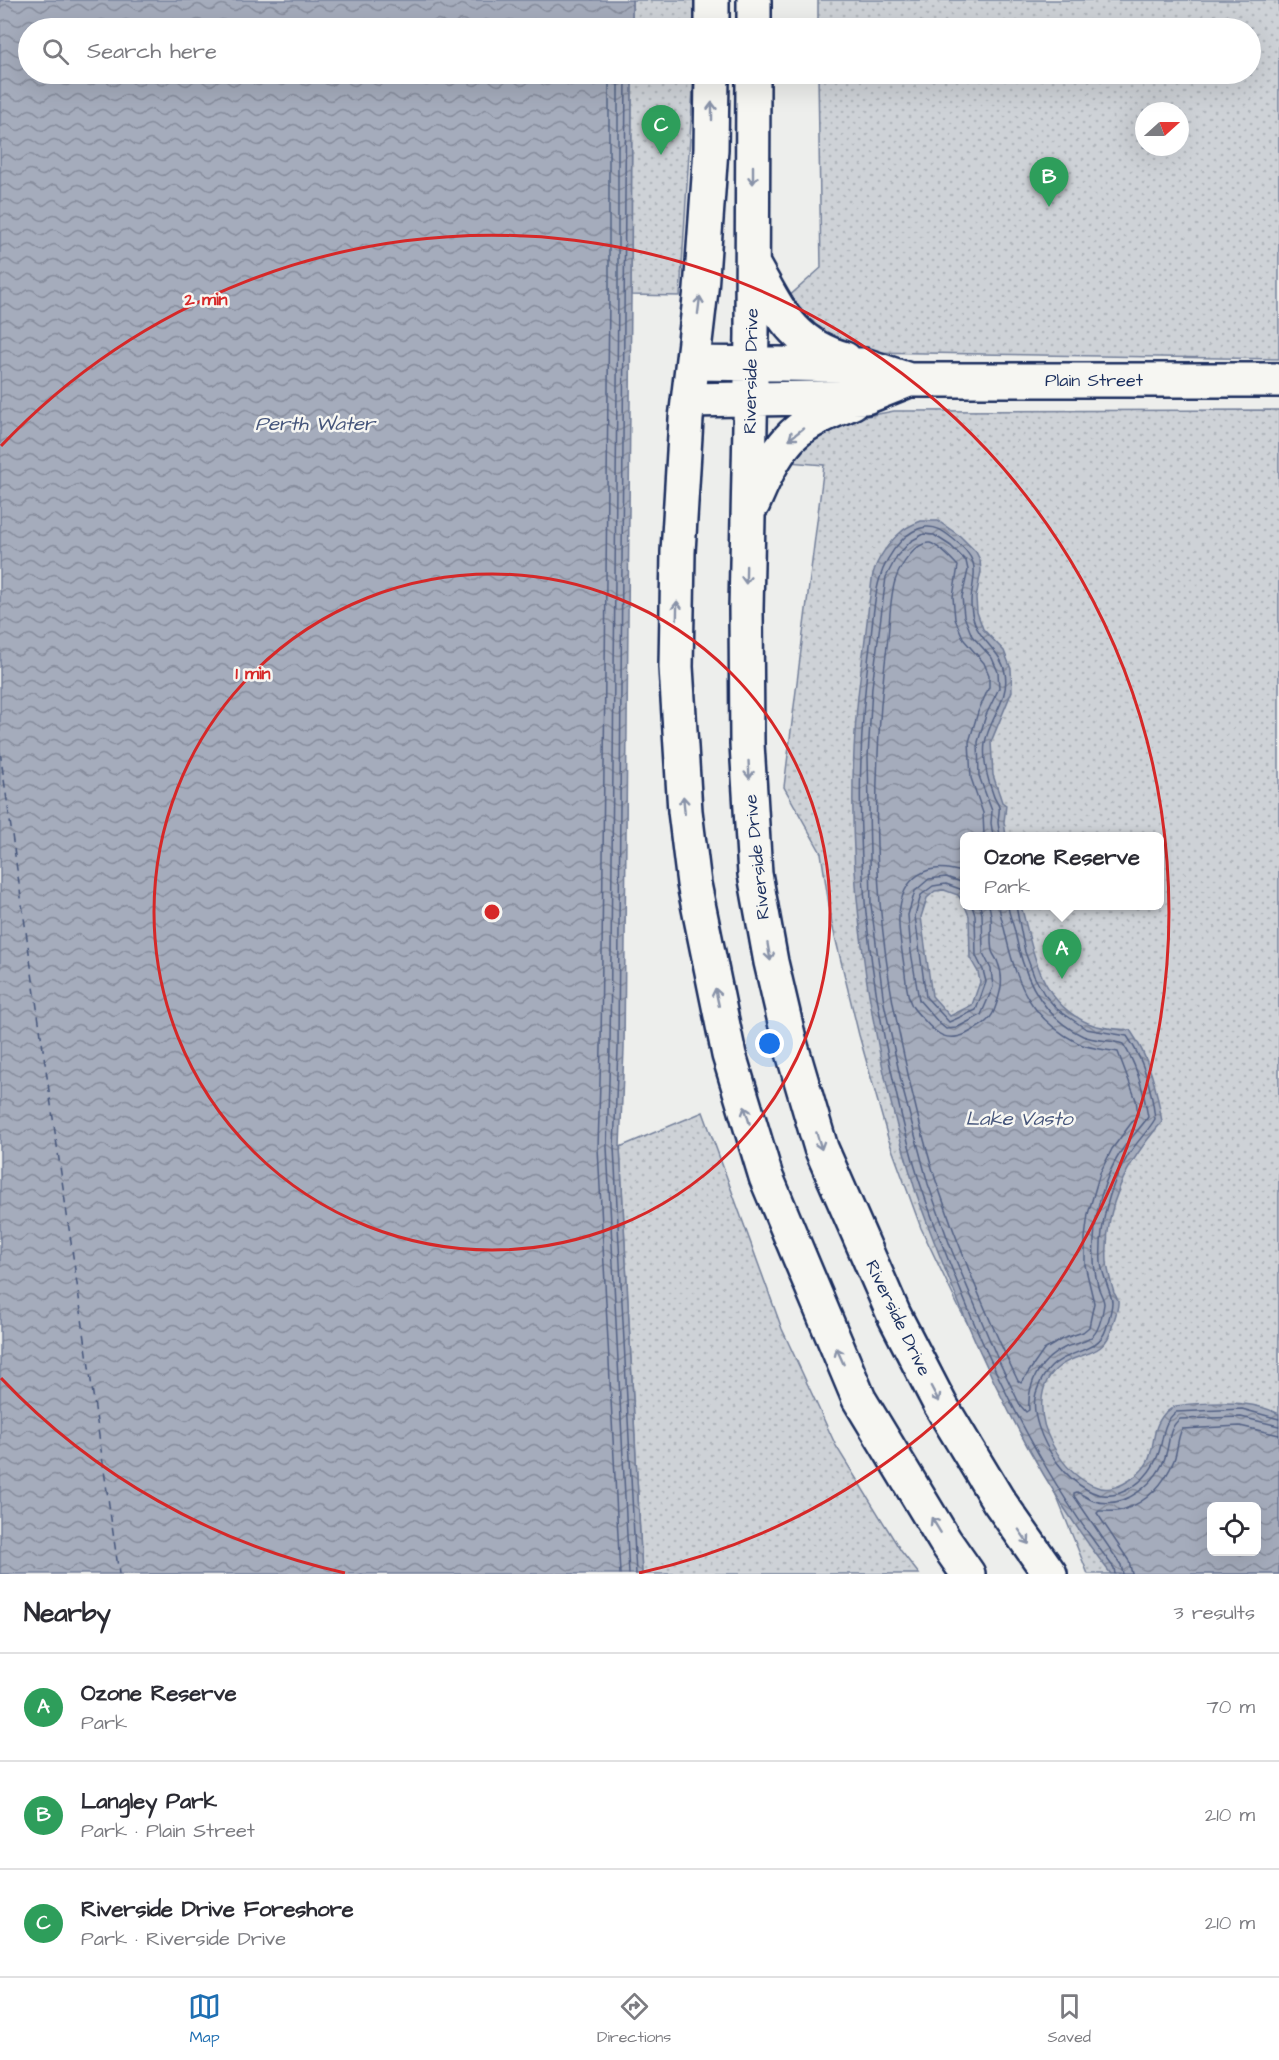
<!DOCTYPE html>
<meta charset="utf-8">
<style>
:root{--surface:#fff;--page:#f2f2f3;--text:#2b2b33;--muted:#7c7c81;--line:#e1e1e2;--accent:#1f6fb2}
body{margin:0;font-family:"Architects Daughter",sans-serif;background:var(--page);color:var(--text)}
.controls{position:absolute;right:18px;bottom:18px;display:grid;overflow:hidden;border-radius:9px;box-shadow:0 6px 24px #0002}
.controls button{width:54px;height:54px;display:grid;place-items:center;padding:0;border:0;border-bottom:2px solid var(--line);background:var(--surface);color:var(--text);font:30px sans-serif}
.compass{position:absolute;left:1135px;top:102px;width:54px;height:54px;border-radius:50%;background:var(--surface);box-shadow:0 6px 24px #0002;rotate:69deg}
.you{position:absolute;left:770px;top:1044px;width:21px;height:21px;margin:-15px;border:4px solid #fff;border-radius:50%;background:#1a73e8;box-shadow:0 0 0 9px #1a73e833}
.badge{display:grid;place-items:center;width:39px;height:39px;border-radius:50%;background:var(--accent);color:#fff;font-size:20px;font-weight:700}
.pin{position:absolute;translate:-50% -50px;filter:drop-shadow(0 2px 3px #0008)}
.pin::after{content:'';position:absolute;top:32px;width:21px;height:18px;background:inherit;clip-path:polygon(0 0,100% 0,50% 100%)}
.popup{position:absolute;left:960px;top:832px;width:204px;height:78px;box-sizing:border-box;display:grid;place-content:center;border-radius:9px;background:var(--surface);filter:drop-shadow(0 2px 4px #0005);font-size:20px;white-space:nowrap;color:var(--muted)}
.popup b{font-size:22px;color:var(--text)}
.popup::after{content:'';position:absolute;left:50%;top:100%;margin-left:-12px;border:12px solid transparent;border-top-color:var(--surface)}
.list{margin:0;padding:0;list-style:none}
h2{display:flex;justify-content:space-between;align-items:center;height:78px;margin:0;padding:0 24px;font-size:26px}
h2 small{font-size:20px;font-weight:400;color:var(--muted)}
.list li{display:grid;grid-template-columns:39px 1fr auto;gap:18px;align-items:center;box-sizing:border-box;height:108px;padding:0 24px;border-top:2px solid var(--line)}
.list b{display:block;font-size:22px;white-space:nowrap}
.list p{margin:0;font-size:20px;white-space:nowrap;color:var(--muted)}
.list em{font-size:20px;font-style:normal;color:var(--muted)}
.icon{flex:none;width:33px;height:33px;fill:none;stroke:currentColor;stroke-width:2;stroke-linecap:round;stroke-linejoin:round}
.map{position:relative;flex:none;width:1279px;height:1574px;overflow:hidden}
.search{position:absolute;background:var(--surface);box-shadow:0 6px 24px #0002;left:18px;right:18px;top:18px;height:66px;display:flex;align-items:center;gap:15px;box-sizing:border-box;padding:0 21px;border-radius:33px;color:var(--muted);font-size:22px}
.sheet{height:402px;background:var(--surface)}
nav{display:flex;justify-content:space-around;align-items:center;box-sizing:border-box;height:84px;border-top:2px solid var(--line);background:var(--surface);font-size:16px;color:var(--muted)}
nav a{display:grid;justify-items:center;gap:3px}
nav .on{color:var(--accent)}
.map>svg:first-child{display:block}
.park{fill:url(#park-dots);stroke:#74809a;stroke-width:1.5;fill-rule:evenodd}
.water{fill:url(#water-waves);stroke:#6e7a96;stroke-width:1.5;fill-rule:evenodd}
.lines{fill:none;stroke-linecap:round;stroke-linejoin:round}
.shore{stroke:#526184;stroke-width:1.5}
.ferry{stroke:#44547a;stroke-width:1.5;stroke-dasharray:8 6;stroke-linecap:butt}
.primary-casing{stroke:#1b2f5e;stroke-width:38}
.primary{stroke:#f6f6f2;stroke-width:33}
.oneway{stroke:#8892a8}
.ring{fill:none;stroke:#d62828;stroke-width:3}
.labels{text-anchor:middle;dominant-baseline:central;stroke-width:5;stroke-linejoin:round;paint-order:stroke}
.street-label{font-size:18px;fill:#1b2f5e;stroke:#f6f6f2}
.water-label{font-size:20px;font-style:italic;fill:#44547a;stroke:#f6f6f2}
.centre{fill:#d62828;stroke:#f6f6f2;stroke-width:3}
.ring-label{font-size:18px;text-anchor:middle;font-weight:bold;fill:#d62828;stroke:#f6f6f2;stroke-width:5;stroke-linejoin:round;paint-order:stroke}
</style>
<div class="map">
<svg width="1279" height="1574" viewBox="0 0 1279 1574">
<defs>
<pattern id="park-dots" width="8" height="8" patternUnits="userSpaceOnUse" patternTransform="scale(1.5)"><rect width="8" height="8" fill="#ced2d7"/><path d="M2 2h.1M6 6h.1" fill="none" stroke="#b0b5bb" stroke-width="1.8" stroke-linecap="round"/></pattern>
<pattern id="water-waves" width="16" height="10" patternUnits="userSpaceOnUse" patternTransform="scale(1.5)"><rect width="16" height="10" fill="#a5acbc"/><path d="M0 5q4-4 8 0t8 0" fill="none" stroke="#868c9c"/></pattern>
</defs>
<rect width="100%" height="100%" fill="#edeeec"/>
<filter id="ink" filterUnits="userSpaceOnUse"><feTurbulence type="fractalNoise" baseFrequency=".0167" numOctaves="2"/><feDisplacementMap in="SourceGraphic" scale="12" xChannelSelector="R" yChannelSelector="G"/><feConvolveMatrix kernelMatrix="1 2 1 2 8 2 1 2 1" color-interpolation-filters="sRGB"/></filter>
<g filter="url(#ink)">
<path class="park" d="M632 0H695V28H632Z
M818 0H1279V359L867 352 828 339 800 320 786 299 821 268 818 74H1250V28H818ZM1144 111H1180V147H1144Z
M632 74H694L680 296 631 295Z
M1279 410V1574H1088L1041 1458 958 1306 921 1228 888 1138 859 1035 832 924 821 853 784 787 824 465 788 462 819 430 846 420 894 411ZM964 836H1160V906H964ZM1212 1506H1256V1552H1212Z
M703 1112 782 1329 836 1446 901 1551 919 1574H642L620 1147Z"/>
<path class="water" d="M0 0H632V28H28V74H632L631 295 624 1049 620 1147 642 1574H0Z
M921 521H938L960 536 976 552 980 560 981 571 976 598 977 612 983 629 1004 651 1011 669 1012 691 991 742 993 775 1002 802 1006 805 1004 822 1006 836H964V904L958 895 944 890 935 891 927 898 921 917 932 996 950 1016 972 1005 980 982 978 972 970 958 969 916 965 906H1021C1034 951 1038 1001 1088 1023 1101 1029 1117 1029 1130 1030 1149 1057 1157 1089 1162 1122 1126 1163 1104 1206 1107 1262 1108 1272 1111 1283 1114 1293 1115 1294 1118 1300 1118 1301 1119 1308 1114 1320 1112 1327 1105 1358 1080 1351 1060 1366 1035 1384 1039 1420 1052 1444 1062 1463 1077 1480 1097 1487 1105 1490 1116 1488 1123 1484 1166 1461 1143 1438 1165 1413 1168 1411 1173 1407 1176 1406 1189 1403 1231 1402 1244 1404 1256 1405 1269 1409 1279 1414V1574H1111C1049 1495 1002 1405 963 1313 946 1271 928 1229 914 1186 863 1021 839 841 861 670 864 647 867 625 869 602 871 593 871 583 873 574 877 559 889 542 901 532 906 527 914 524 921 521ZM1212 1506H1256V1552H1212Z"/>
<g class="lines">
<path class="shore" d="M609 74V295L601 1048 598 1148 620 1574
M618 74V295L610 1049 607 1147 629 1574
M626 74 618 1049 614 1147 636 1574
M984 836 983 813 971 778 969 742 978 712 989 687V675L984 663 964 640 955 619 953 597 958 566C951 559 940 546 930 543 916 541 900 567 896 578 890 593 890 620 888 637 877 725 873 814 880 903 883 936 887 970 893 1003 905 1062 918 1124 936 1181 959 1249 987 1317 1018 1381L1021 1383 1044 1350 1062 1339 1083 1332 1089 1327 1094 1303 1085 1265V1238L1088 1214 1100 1173 1112 1149 1138 1114 1136 1100 1118 1052C1105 1049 1090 1049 1078 1043 1029 1018 1016 982 1005 932 1003 923 1000 915 999 906
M993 836 991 823 992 811 979 776 978 742 986 715 999 688 998 672 992 658 972 636 964 616 962 597 968 570 966 561 951 546 934 535 924 534 911 541 897 556 886 577 872 687 868 757 871 905 884 1003 903 1090 928 1184 952 1251 996 1355 1020 1405 1026 1412 1029 1410C1027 1383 1040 1359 1066 1347 1077 1343 1091 1342 1097 1330 1100 1324 1103 1311 1104 1304 1104 1298 1099 1292 1098 1286 1094 1271 1093 1256 1094 1241 1095 1211 1104 1178 1120 1153 1128 1140 1140 1129 1148 1117 1144 1093 1137 1064 1123 1044 1111 1040 1095 1041 1083 1036 1041 1017 1023 975 1015 932 1013 923 1009 915 1008 906
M1000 836C1000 835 998 824 998 822 998 818 1000 811 999 807 998 803 994 799 993 794 987 778 983 760 985 743 989 719 1010 699 1005 673 1002 652 982 643 975 624 960 584 995 570 952 538 944 532 937 526 926 527 917 528 907 534 901 541 873 571 875 606 870 645 851 792 860 934 893 1079 901 1115 909 1151 921 1186 935 1228 952 1270 969 1311 1007 1402 1053 1490 1114 1568L1115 1574
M964 873C928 860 901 876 899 916 898 932 902 950 904 966 906 978 906 995 912 1006 915 1011 920 1016 924 1020 937 1035 947 1042 966 1034 977 1028 989 1023 994 1011 1000 995 1005 980 998 963 997 959 993 955 992 951 989 936 994 920 989 906
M964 883 946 877 929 879 915 891 908 915 911 952 919 1000 940 1024 946 1029 956 1028 981 1015 993 987 991 969 983 953 982 914 980 906
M964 894 960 889 946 884 933 886 921 895 915 916 926 997 949 1022 976 1010 986 982 983 970 976 956 975 915 972 906
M1016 906 1025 952 1034 976 1044 994 1057 1009 1086 1029 1127 1036C1144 1060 1152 1091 1155 1119 1147 1133 1134 1144 1126 1159 1108 1189 1099 1228 1101 1263 1102 1275 1112 1295 1112 1302 1112 1310 1108 1322 1106 1329 1098 1355 1062 1349 1046 1373 1042 1378 1038 1387 1036 1393 1025 1430 1077 1510 1120 1493 1139 1486 1153 1471 1159 1452 1164 1436 1162 1423 1176 1412L1242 1409 1279 1419
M1123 1574 1121 1565 1074 1496V1493L1077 1492C1083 1495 1089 1499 1094 1501 1125 1510 1159 1482 1166 1454 1170 1441 1168 1428 1180 1419L1241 1417 1279 1426
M1132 1574 1129 1561 1097 1513 1099 1511C1106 1511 1115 1512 1122 1510 1147 1503 1165 1483 1174 1460 1178 1449 1177 1439 1182 1429L1240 1426 1279 1435"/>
<path class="ferry" d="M0 752 119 1574"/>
<g class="primary-casing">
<path id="primary" d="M712 28V0
M754 28V0
M712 74 711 149 701 290 686 419 678 552 676 667 685 811 694 884 729 1055 766 1177 859 1399 945 1541 968 1574
M753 74 752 334 746 609 747 744 755 874 771 962 789 1039 821 1148 894 1315 940 1404 998 1500 1050 1574
M753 265C779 310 791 344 845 359
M693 363 864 365 909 380H1279
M689 400 866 397 909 380
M753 504C763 481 772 458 789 439 805 421 832 412 853 402"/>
</g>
<use href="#primary" class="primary"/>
</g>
<defs><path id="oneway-shaft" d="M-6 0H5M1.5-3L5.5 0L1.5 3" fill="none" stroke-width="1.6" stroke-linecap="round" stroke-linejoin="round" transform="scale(1.5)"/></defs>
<g class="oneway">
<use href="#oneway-shaft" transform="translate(712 111) rotate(-90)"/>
<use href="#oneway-shaft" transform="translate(753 175) rotate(90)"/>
<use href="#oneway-shaft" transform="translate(699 305) rotate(-83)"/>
<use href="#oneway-shaft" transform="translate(796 434) rotate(142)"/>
<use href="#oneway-shaft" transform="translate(746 575) rotate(91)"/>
<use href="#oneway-shaft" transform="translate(677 610) rotate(-89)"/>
<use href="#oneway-shaft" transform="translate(749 770) rotate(87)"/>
<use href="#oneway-shaft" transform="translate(684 805) rotate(-95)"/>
<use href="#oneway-shaft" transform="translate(769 952) rotate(80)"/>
<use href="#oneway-shaft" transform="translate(717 997) rotate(-102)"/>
<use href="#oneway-shaft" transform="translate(747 1115) rotate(-107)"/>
<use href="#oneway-shaft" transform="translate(819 1141) rotate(73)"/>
<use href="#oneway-shaft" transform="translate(840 1356) rotate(-114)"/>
<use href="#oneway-shaft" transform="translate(935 1394) rotate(62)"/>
<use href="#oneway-shaft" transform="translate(936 1525) rotate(-121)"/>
<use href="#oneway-shaft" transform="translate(1024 1537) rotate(55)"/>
</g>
</g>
<g class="ring">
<circle cx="492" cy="912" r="338"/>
<path d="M345 1573A677 677 0 0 1 1 1378M1 446A677 677 0 1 1 639 1573"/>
</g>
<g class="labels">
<g class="street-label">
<text transform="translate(751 371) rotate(-89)">Riverside Drive</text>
<text x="1094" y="380">Plain Street</text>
<text transform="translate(757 857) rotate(-96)">Riverside Drive</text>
<text transform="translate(898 1318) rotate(64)">Riverside Drive</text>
</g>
<g class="water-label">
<text x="315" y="424">Perth Water</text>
<text x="1019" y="1119">Lake Vasto</text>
</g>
</g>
<circle cx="492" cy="912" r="9" class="centre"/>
<g class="ring-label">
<text x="206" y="305">2 min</text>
<text x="253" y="679">1 min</text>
</g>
</svg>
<div class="controls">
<button><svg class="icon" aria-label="locate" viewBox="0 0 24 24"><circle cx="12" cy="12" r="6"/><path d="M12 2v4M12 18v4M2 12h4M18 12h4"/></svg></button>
</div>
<svg class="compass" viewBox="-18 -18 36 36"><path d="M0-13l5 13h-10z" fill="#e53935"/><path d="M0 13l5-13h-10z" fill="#7c7c81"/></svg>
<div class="you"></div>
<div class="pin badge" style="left:1062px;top:979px;background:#2e9e5b">A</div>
<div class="popup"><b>Ozone Reserve</b>Park</div>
<div class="pin badge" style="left:1049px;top:207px;background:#2e9e5b">B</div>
<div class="pin badge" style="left:661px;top:155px;background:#2e9e5b">C</div>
<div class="search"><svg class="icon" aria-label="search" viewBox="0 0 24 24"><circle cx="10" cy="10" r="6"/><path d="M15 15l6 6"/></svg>Search here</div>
</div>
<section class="sheet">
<h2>Nearby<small>3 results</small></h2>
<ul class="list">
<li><span class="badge" style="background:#2e9e5b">A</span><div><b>Ozone Reserve</b><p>Park</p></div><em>70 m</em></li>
<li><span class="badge" style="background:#2e9e5b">B</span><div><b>Langley Park</b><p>Park · Plain Street</p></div><em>210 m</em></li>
<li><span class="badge" style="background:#2e9e5b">C</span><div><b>Riverside Drive Foreshore</b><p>Park · Riverside Drive</p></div><em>210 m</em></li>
</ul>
</section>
<nav>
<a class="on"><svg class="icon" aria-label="map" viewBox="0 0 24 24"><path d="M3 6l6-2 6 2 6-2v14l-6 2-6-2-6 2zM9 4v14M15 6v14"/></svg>Map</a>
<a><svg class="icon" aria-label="directions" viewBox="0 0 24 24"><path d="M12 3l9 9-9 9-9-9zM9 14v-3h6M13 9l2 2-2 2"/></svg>Directions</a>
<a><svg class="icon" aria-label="saved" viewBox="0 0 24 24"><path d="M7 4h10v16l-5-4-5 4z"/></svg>Saved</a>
</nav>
